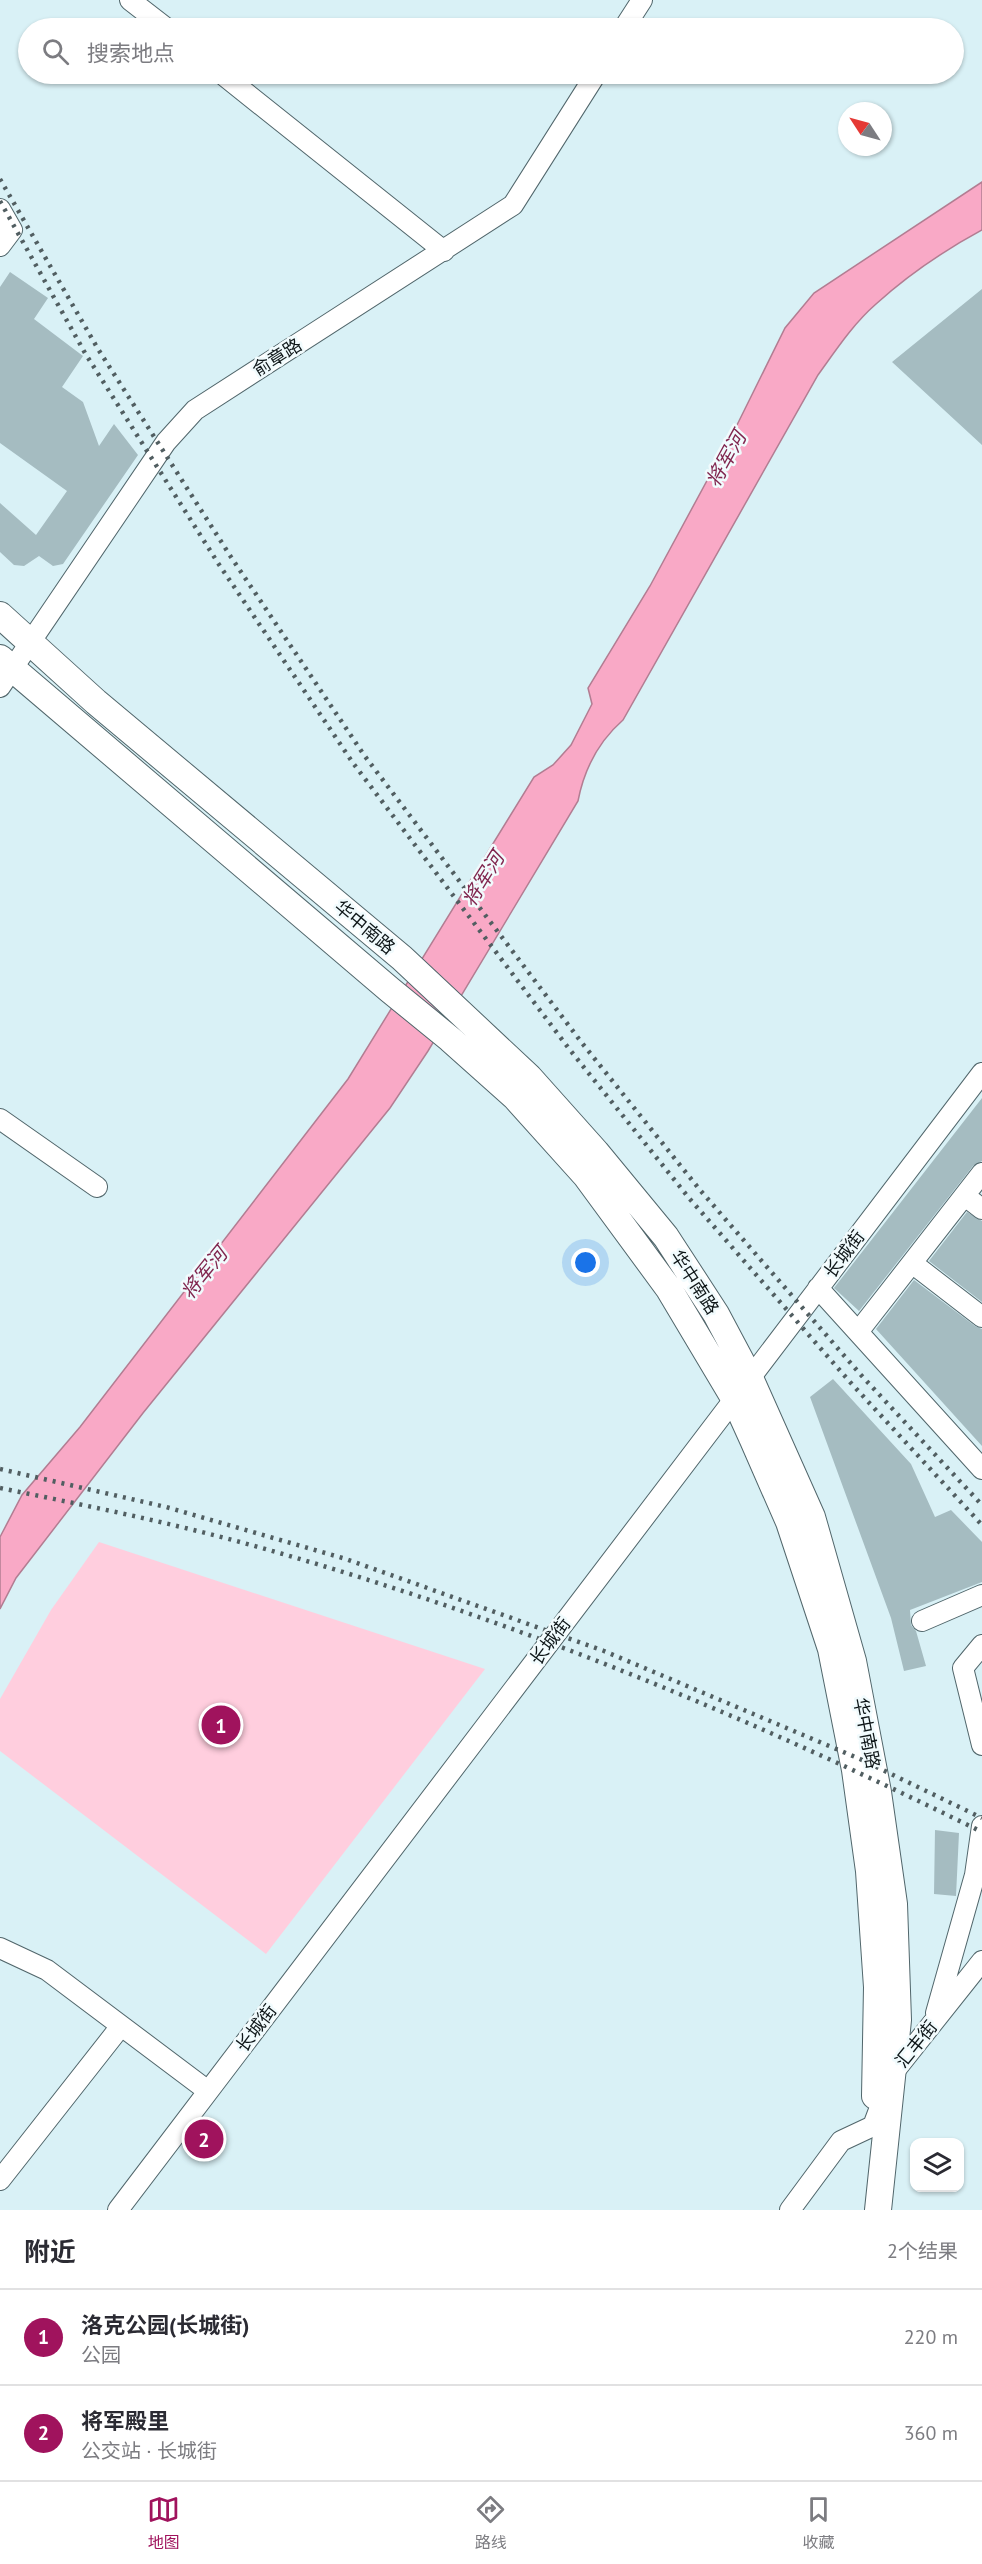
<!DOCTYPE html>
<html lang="zh">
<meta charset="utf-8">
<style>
:root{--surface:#fff;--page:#f2f2f3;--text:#2b2b33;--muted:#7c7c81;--line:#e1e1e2;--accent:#a0135d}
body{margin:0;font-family:"PT Sans","Noto Sans SC",sans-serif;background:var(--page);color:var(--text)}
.controls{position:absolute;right:18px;bottom:18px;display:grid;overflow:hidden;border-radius:12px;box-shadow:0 2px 4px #0004}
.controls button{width:54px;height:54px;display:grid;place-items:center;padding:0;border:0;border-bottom:2px solid var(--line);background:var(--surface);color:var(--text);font:30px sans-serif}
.compass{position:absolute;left:838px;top:102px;width:54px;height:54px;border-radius:50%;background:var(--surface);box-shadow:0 2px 4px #0004;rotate:306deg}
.you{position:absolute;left:586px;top:1263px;width:21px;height:21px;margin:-15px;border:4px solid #fff;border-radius:50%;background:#1a73e8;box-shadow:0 0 0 9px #1a73e833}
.badge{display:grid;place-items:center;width:39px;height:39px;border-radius:50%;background:var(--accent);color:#fff;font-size:20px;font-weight:700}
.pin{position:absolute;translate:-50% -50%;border:3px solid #fff;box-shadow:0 2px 6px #0006}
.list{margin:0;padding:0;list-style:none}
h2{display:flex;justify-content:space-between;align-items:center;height:78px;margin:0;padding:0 24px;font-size:26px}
h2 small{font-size:20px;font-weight:400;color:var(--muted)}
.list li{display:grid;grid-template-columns:39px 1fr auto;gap:18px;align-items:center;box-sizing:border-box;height:96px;padding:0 24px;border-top:2px solid var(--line)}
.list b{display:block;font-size:22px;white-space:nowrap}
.list p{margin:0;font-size:20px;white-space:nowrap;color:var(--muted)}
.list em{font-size:20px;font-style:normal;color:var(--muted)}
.icon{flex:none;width:33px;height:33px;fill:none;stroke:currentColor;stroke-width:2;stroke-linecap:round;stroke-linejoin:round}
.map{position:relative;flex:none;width:982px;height:2210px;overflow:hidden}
.search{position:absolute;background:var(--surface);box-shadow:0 2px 4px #0004;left:18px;right:18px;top:18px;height:66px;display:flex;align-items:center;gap:15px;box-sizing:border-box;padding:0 21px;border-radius:33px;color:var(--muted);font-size:22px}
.sheet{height:270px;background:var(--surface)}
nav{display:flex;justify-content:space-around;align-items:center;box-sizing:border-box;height:84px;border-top:2px solid var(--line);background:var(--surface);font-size:16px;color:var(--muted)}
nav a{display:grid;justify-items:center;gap:3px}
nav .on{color:var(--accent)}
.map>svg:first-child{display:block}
.green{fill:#ffcede}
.water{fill:#f9a9c6;stroke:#b27d92;stroke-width:1.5}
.building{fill:#a5bcc1}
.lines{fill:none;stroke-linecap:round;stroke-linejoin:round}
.minor-casing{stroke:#51666b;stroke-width:22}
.major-casing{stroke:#51666b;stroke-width:28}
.minor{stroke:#fff;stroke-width:20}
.major{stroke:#fff;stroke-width:26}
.rail{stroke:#515e61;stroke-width:4.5;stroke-dasharray:3 6;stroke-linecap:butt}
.labels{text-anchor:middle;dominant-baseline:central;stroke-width:5;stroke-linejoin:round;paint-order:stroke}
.street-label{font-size:18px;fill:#0e1618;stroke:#f1fbfd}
.water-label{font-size:20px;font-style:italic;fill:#81264f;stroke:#f1fbfd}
</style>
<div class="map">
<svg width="982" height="2210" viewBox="0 0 982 2210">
<rect width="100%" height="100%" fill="#d9f1f6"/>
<path class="green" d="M99 1542 485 1669 266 1954 0 1751V1699L51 1610Z"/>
<path class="water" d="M982 182V230C945 250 908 275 876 304 853 324 836 350 818 375L623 720C599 741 584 770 578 801L428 1051 390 1108 143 1413 16 1578 0 1609V1537L22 1495 80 1427 348 1079 534 777 553 765 571 745 592 704 588 688 650 586 736 427 785 328 814 293Z"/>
<path class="building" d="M10 272 48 298 34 319 83 356 62 387 83 402 99 446 114 424 138 455 63 564 53 566 39 556 24 566 14 565 0 552V503L36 535 67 491 0 443V287Z
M982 289V445L892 362Z
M982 1098V1161L973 1166 859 1311 834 1288Z
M967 1212 982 1221V1302L929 1261Z
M914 1280 975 1326 982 1329V1446L876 1329Z
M833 1379 911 1464 935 1517 951 1510 982 1542V1582L910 1610 911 1625 916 1631 926 1666 904 1671 891 1618 810 1397Z
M935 1830 959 1833 956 1896 934 1894Z"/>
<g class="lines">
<g class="minor-casing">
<path id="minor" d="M130 0 166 28
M624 28 642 0
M222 74 444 251
M0 209 12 230 0 246
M0 687 166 442 195 410 513 205 596 74
M0 1119 97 1187
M965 1196 982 1209
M912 1263 982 1317
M818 1288 982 1469
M858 1332 982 1173
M922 1621 982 1595
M982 1645 963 1668 982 1745
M0 1948 47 1970 208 2091
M936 2013 975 1875 982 1826
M0 2180 121 2026
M118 2210 982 1073
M790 2210 841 2141 873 2126 893 2073 982 1961"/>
</g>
<g class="major-casing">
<path id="major" d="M0 615 96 702 402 958 529 1077 596 1152 666 1237 716 1314 750 1378 812 1517 853 1661 878 1792 894 1904 898 2020 878 2210
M0 658 390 990 450 1039 515 1097 586 1176 669 1289 734 1398 753 1440 789 1522 831 1649 855 1770 869 1871 877 1987 875 2096"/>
</g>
<use href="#minor" class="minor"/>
<use href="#major" class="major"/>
<path class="rail" d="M0 179 98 349 231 557 364 755 582 1043 700 1190 861 1375 982 1505
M0 201 85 353 218 563 353 763 570 1050 689 1198 850 1382 982 1525
M0 1469 166 1507 346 1559 604 1651 860 1759 982 1818
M0 1488C84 1505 168 1522 251 1545 503 1615 748 1716 982 1832"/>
</g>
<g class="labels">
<g class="street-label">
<text transform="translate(277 357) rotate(-32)">俞章路</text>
<text transform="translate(365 927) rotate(40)">华中南路</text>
<text transform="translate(844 1254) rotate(-53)">长城街</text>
<text transform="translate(695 1282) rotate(57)">华中南路</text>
<text transform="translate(550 1641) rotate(-53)">长城街</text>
<text transform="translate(867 1733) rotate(79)">华中南路</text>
<text transform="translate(256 2028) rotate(-53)">长城街</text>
<text transform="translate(916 2044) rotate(-51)">汇丰街</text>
</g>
<g class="water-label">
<text transform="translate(726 459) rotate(-61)">将军河</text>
<text transform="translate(483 879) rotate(-58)">将军河</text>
<text transform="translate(204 1273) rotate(-51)">将军河</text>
</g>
</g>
</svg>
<div class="controls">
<button><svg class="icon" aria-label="layers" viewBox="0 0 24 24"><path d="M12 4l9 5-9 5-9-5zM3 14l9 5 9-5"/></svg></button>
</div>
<svg class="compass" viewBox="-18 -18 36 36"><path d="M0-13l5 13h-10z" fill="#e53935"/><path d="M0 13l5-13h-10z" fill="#7c7c81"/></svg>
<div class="you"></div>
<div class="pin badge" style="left:221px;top:1725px">1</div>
<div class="pin badge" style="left:204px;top:2139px">2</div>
<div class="search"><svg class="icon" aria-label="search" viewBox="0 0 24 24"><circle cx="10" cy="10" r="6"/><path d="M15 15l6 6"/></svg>搜索地点</div>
</div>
<section class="sheet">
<h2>附近<small>2个结果</small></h2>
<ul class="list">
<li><span class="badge">1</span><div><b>洛克公园(长城街)</b><p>公园</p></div><em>220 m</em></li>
<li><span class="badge">2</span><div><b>将军殿里</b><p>公交站 · 长城街</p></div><em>360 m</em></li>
</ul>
</section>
<nav>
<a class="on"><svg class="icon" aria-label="map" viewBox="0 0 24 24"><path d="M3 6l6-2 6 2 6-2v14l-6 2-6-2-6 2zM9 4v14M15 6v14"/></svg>地图</a>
<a><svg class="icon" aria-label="directions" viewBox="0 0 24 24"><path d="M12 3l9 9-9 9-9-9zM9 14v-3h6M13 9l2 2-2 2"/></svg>路线</a>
<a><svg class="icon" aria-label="saved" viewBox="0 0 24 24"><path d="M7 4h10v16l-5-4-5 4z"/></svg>收藏</a>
</nav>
